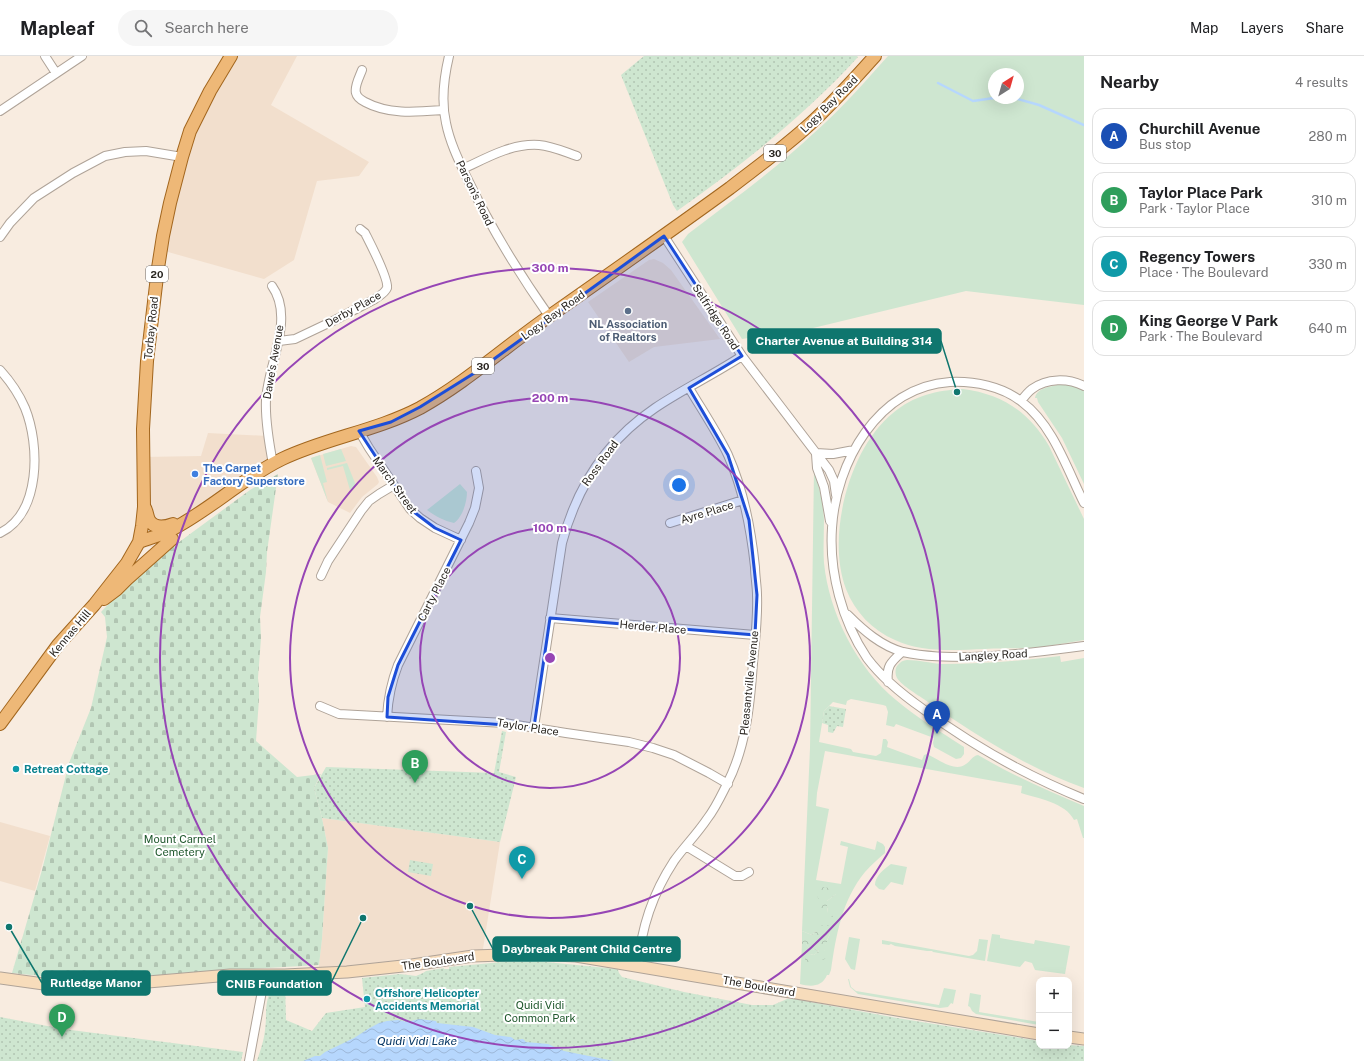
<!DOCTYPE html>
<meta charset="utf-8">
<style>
:root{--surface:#fff;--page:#f6f6f6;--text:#202124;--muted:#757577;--line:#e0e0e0;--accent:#9645b5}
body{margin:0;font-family:"Public Sans",sans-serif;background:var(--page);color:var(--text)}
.controls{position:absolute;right:12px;bottom:12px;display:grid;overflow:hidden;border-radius:8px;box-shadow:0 4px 16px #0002}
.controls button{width:36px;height:36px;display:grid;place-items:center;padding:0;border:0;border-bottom:1px solid var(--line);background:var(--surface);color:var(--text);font:20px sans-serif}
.compass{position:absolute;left:988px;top:12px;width:36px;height:36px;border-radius:50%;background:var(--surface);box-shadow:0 4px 16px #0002;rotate:37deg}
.you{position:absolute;left:679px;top:429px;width:14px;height:14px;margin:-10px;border:3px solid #fff;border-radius:50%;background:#1a73e8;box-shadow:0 0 0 6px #1a73e833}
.badge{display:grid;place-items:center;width:26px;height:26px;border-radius:50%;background:var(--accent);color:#fff;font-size:13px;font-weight:700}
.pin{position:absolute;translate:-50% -33px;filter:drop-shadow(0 1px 2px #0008)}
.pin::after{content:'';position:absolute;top:21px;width:14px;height:12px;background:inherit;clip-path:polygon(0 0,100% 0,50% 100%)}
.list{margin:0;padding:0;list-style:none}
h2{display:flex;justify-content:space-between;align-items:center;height:52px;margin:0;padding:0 16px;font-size:17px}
h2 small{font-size:13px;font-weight:400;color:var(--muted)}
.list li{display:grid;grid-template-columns:26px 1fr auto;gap:12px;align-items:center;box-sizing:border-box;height:56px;margin:0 8px 8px;padding:0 8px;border:1px solid var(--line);border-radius:12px}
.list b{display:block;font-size:15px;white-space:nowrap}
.list p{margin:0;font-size:13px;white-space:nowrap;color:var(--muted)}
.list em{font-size:13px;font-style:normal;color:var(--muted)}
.icon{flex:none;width:22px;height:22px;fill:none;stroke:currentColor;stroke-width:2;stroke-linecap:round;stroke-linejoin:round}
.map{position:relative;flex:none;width:1084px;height:1005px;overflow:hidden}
header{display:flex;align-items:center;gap:24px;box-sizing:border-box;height:56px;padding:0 20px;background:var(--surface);border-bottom:1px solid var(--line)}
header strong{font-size:19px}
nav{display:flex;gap:22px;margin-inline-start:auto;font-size:14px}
.search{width:280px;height:36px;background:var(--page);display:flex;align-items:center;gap:10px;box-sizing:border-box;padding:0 14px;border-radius:22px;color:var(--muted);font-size:15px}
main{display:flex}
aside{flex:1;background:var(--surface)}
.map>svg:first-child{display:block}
.built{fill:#f2dfcd}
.green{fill:#cee6d0;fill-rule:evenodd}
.forest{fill:url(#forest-crowns)}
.cemetery{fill:url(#cemetery-stones)}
.park{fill:url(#park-dots)}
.water{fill:url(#water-waves)}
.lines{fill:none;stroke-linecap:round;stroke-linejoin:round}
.stream{stroke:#b6d7fd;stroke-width:2.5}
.street-casing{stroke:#afa398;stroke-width:10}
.secondary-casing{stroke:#afa398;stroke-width:13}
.primary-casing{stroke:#a2661e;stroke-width:14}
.street{stroke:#fff;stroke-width:8}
.secondary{stroke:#f7dcbb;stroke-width:11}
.primary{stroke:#eeb877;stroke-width:12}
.marked{fill:#1d4ed8;fill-opacity:0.2;stroke:#1d4ed8;stroke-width:3;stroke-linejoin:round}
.ring{fill:none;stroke:#9645b5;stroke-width:2}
.service-dot{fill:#5c6f8a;stroke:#fff;stroke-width:1.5}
.shop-dot{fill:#3f7fe0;stroke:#fff;stroke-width:1.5}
.culture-dot{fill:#0f9aa8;stroke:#fff;stroke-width:1.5}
.labels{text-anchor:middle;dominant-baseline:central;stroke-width:4;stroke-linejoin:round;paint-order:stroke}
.shield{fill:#fff;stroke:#6a6764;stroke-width:1}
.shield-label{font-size:10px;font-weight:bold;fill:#2a2621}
.street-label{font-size:11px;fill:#2a2621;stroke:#fff}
.service-label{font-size:11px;font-weight:bold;fill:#4e5e75;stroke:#fff}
.shop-label{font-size:11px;font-weight:bold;fill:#366cbe;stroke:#fff;text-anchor:start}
.culture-label{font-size:11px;font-weight:bold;fill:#0d838f;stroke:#fff;text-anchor:start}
.park-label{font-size:11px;fill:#21592e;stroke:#fff}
.water-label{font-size:12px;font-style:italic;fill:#083865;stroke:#fff}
.centre{fill:#9645b5;stroke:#fff;stroke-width:2}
.ring-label{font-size:12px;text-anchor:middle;font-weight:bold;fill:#9645b5;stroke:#fff;stroke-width:4;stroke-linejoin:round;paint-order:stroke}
.leader{fill:none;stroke:#0f766e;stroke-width:1.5}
.callout-dot{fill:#0f766e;stroke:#fff;stroke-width:1.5}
.callout{fill:#0f766e;stroke:#0f766e;stroke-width:1.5}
.callout-label{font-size:12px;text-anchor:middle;font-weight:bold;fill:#fff}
</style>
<header>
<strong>Mapleaf</strong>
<div class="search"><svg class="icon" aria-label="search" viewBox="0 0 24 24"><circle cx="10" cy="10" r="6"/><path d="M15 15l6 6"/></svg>Search here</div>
<nav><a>Map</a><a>Layers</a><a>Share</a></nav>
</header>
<main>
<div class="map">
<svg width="1084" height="1005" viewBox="0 0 1084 1005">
<defs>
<pattern id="forest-crowns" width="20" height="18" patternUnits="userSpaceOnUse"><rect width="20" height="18" fill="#cee6d0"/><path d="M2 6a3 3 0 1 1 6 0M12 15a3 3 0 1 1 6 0" fill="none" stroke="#b1c5b2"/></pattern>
<pattern id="cemetery-stones" width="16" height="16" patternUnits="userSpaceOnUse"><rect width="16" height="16" fill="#cee6d0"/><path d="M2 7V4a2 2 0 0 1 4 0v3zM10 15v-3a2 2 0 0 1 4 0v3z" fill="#b1c5b2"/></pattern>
<pattern id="park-dots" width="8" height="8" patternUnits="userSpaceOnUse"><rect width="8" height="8" fill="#cee6d0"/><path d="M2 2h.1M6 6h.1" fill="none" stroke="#b1c5b2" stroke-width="1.8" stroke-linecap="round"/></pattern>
<pattern id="water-waves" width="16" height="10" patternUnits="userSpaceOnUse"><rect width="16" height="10" fill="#b6d7fd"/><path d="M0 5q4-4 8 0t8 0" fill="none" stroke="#9db8d9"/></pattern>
</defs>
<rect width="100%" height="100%" fill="#f8ece0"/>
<path class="built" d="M231 0H297L271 49 369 106 359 120 317 125 294 204 264 223 161 194 182 101Z
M654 203 663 207 671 214 720 283 654 291 629 306 588 246 649 204Z
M208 377 268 380 273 408 172 483 154 491H146L139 486 143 401 201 400Z
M351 390 356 391 377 421 379 426 378 428 362 441 350 457 328 446 311 402Z
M322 762 500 786 482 899 318 917 322 883 328 792Z
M0 766 50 780 35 835 0 825Z"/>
<path class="green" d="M888 0H1084V249L966 235 809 273 742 283 682 186 688 178C731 145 775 114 814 77 841 53 864 27 888 0ZM994 18H1018V42H994Z
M1063 328H1070L1084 334V428L1062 382 1038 346 1037 342H1035C1037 331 1053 330 1063 328Z
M963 333C1002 338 1029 356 1049 390L1084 463V584C1070 586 1056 589 1042 591 1023 593 1004 592 985 593 955 594 922 597 895 584 872 574 855 556 846 533 826 481 849 392 893 357 913 340 937 334 963 333Z
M341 393 346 405 326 410 323 398Z
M320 399 327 426 323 427 328 446 311 402Z
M347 407 355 427 356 430 350 434 343 410 327 414V412Z
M814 413C819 430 823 446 824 464 824 478 823 493 824 507 829 557 857 612 896 644 917 662 941 676 964 691V698L961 702 956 703 934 691 933 687 934 682 896 668 894 671 886 669 888 656 886 650 883 649 851 643 847 645 846 649 833 646 824 655 819 686 851 693 853 696 876 700 881 697 883 683H886L888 686 887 691 922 704 924 699 927 698C938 703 955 717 966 708 971 705 972 700 978 699 1012 719 1048 735 1084 750V782H1083L1077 763 1074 764C1066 747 1037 742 1021 737L1022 730 825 695 817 737 816 750 829 753 816 824 841 828 848 791 840 789 841 785 875 794 877 785 883 788 885 791V797C878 803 871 809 865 816 842 844 836 879 831 914L829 919H827C822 931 811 931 800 928L802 888H806L809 892 819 895 814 899 810 898 805 908 824 895 825 889 830 878 816 875 812 879 802 875 810 692ZM836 838 827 845V850L828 857 818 859V842Z
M460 428 467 436C467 445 463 461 454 467 444 465 435 460 427 454Z
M1060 600 1061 606 1084 602V732C1028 712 977 680 928 646 920 640 902 630 897 622 895 618 895 613 897 610 900 606 903 604 907 604 919 604 930 607 941 608 981 608 1020 605 1060 600Z
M891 808 907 811 903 829 891 826 884 834 879 833 875 829C875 820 884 813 891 808Z
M992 878 1000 879V882L1034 888 1035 884 1070 890 1065 918 1035 914 1032 907 1025 905 1020 911 987 905Z
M849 881 860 883 855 914 851 913 845 903Z
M979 883 988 884 985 905 933 896 932 895H927L895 890 891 888 889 889 882 888V884L969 900 973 899 977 895Z
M848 923H849L851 931 856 935 939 949 944 932 956 934 953 948 951 947 948 951 940 952 858 938 850 931Z
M970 937 981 939 979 956 1039 966V969L976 958 972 955 970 951 968 950Z"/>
<path class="forest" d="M819 829 825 832 830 831 836 838 827 845V850L828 857 834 861 833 864H828L818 859V842L816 833Z
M818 868 824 870 829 869 831 872 828 876 830 878 827 884V887L825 889 826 892 824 895 827 899 825 903 819 905 816 910 812 911 805 908V901L810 898 814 899 819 895 809 892 806 888H802V875L812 879 816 875 814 869Z"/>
<path class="cemetery" d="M278 418 267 496 266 516 260 561 261 582 258 622 259 631V643L256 685 297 721 321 718 314 732 322 762 328 792 322 883 319 909 182 917 102 924 60 922 12 917 42 814 69 707 91 652 107 581 105 561 101 556 141 514 250 434Z"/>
<path class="park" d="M644 0H857L858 1C802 62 744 107 677 155L673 149 621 19Z
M829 650 846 653 843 671 837 670 833 677 828 676V669L822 667 824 655Z
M502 675 506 676 499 716 516 721 500 786 322 762 314 732 326 711 494 717Z
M410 804 433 808 431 820 408 816Z
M536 905 617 913 618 914 619 917 622 921 684 936 752 949H773L787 943H794L897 962 1039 985V990H1069V989L1084 990V1005H257C260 995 264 985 265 974 268 956 261 932 285 927L286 964 312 975 326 957 365 951 362 922 400 918 416 920 423 917 426 915 444 912V913H449V911L502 906Z
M0 961 63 973 243 996 241 1005H0Z"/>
<path class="water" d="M419 963 436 965 437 967 473 971 495 979 511 981 515 984 523 983 526 986 548 988 564 995 614 1005H303L315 1000H320L325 996 354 982 368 973 379 967 387 965 398 964 407 966Z"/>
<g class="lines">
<path class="stream" d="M938 27 973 45 994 42
M1014 42 1039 49 1084 69"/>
<g class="street-casing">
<path id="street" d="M45 0 56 17
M449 0C444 21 441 45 446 67 450 87 459 105 468 124 491 172 518 216 549 260
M362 14C360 20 354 30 356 37 357 41 361 44 365 46 389 59 417 56 444 54
M0 55 82 0
M463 113C486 102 512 87 539 89 552 90 565 96 577 100
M664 180 742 300 829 414 834 425 836 439
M0 181 10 167 34 142 73 117 105 100 125 96 146 95 182 101
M272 230C295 262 268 308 266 344 265 365 269 387 273 408
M279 285 295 283 335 264 375 243C379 240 385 237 387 232 389 223 370 187 365 177L360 173
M0 314C10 325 19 338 25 352 40 389 41 457 0 477
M1021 345C1024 341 1028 336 1032 333 1047 322 1068 322 1084 330
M359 375 369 392 410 453 420 462 435 472 461 484
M816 397 833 398 854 394
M816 398 817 412 824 431 830 465
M1084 447C1067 413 1053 369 1022 346 1002 330 974 325 950 326 877 331 836 407 832 472 829 516 842 565 867 602 882 622 903 639 923 653 972 689 1027 720 1084 743
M670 467 743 444
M321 520 328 505 361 455 369 445 379 438 394 429
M848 559C863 574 881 590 903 596 925 601 949 601 972 601 1010 600 1047 595 1084 590
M550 562 755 579
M888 626C886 610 891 606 902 596
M320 650 339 658 505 667 566 677 629 686 653 692 674 699 709 717 728 728
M387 661C388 642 391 627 398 609L469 467 475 452 479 432 476 415
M534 671 562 487C577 430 606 385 655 352 683 333 713 319 742 300
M686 790 735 820H742L749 816
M638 910C641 872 653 837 674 805 684 791 697 778 707 763 715 753 721 740 727 728 746 691 750 649 753 607 755 585 758 562 757 539 757 530 755 520 755 511 751 473 744 435 728 399 717 376 702 354 689 332
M249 1005 265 919"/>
</g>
<g class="secondary-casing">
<path id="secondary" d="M0 922 51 929 101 930 230 919H285L347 916 412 909 473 900 533 898 576 900 618 907 1039 978
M1069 981 1084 983"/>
</g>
<g class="primary-casing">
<path id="primary" d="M145 452C147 455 147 460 149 464 154 473 165 471 173 468
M139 486C149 482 159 480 169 475 209 455 241 423 282 403 326 382 376 375 420 352 467 326 507 289 551 259 611 217 671 175 730 132 757 111 785 91 810 68 833 47 854 23 875 0
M104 543 116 534 127 523 172 483
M0 668 58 589 94 549 127 507 139 486 142 470 144 451 143 373 147 305 158 212 163 180 170 147 182 101 190 75 210 35 231 0"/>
</g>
<use href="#street" class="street"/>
<use href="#secondary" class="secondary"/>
<use href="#primary" class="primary"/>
</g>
<path class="marked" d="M664 180 742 300 689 332 728 399 749 464 757 539 755 579 550 562 534 671 387 661 388 641 398 609 461 484 435 472 410 453 359 375 391 366 420 351 476 316Z"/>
<g class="ring">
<circle cx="550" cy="602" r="130"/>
<circle cx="550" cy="602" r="260"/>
<circle cx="550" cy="602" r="390"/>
</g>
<circle class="service-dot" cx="628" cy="255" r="4"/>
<circle class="shop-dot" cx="195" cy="418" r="4"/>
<g class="culture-dot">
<circle cx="16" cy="713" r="4"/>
<circle cx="367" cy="943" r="4"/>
</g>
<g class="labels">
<g class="shield">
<rect x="764" y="89" width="22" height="16" rx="3"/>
<rect x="146" y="210" width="22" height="16" rx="3"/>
<rect x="472" y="302" width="22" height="16" rx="3"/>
</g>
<g class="shield-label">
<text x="775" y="97">30</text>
<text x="157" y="218">20</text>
<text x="483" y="310">30</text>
</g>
<g class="street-label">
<text transform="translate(829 48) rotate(-45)">Logy Bay Road</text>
<text transform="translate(475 137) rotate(64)">Parson's Road</text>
<text transform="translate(353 253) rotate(-29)">Derby Place</text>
<text transform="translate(553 259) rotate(-36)">Logy Bay Road</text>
<text transform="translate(716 261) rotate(57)">Selfridge Road</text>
<text transform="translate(151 272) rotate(-84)">Torbay Road</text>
<text transform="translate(273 306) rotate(-80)">Dawe's Avenue</text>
<text transform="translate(600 407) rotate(-54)">Ross Road</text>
<text transform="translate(395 429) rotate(54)">March Street</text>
<text transform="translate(707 456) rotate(-17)">Ayre Place</text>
<text transform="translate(434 538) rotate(-63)">Carty Place</text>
<text transform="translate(653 571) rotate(5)">Herder Place</text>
<text transform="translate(70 577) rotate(-50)">Kennas Hill</text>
<text transform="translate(993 599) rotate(-3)">Langley Road</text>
<text transform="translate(749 627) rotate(-84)">Pleasantville Avenue</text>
<text transform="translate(528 671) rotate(9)">Taylor Place</text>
<text transform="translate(438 905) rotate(-8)">The Boulevard</text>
<text transform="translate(759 930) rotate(10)">The Boulevard</text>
</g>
<g class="service-label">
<text x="628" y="268">NL Association<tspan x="628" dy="13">of Realtors</tspan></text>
</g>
<g class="shop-label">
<text x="203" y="412">The Carpet<tspan x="203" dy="13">Factory Superstore</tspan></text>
</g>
<g class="culture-label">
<text x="24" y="713">Retreat Cottage</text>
<text x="375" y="937">Offshore Helicopter<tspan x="375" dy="13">Accidents Memorial</tspan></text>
</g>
<g class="park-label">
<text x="180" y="783">Mount Carmel<tspan x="180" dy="13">Cemetery</tspan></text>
<text x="540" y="949">Quidi Vidi<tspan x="540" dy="13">Common Park</tspan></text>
</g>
<g class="water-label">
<text x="417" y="985">Quidi Vidi Lake</text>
</g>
</g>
<circle cx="550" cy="602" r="6" class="centre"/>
<g class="ring-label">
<text x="550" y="216">300 m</text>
<text x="550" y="346">200 m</text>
<text x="550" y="476">100 m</text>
</g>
<path class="leader" d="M957 336L941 285M470 850L493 893M9 871L42 927M363 862L331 927"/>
<g class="callout-dot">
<circle cx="957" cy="336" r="4"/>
<circle cx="470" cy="850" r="4"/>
<circle cx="9" cy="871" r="4"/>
<circle cx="363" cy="862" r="4"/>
</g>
<g class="callout">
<rect x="748" y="273" width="193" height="24" rx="4"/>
<rect x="493" y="881" width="187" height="24" rx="4"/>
<rect x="42" y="915" width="108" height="24" rx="4"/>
<rect x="218" y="915" width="113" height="24" rx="4"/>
</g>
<g class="callout-label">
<text x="844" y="289">Charter Avenue at Building 314</text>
<text x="587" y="897">Daybreak Parent Child Centre</text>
<text x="96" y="931">Rutledge Manor</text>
<text x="274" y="932">CNIB Foundation</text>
</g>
</svg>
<div class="controls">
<button>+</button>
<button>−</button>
</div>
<svg class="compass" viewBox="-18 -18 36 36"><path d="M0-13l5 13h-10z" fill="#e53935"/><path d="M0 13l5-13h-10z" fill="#757577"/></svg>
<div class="you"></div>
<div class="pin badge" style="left:937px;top:678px;background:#1a4fb4">A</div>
<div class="pin badge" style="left:415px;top:727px;background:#2e9e5b">B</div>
<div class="pin badge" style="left:522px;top:823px;background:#0f9aa8">C</div>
<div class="pin badge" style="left:62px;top:981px;background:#2e9e5b">D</div>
</div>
<aside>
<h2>Nearby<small>4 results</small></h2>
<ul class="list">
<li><span class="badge" style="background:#1a4fb4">A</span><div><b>Churchill Avenue</b><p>Bus stop</p></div><em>280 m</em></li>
<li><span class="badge" style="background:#2e9e5b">B</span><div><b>Taylor Place Park</b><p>Park · Taylor Place</p></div><em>310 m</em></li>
<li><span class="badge" style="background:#0f9aa8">C</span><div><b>Regency Towers</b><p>Place · The Boulevard</p></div><em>330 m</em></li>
<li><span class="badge" style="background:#2e9e5b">D</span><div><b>King George V Park</b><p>Park · The Boulevard</p></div><em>640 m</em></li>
</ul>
</aside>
</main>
